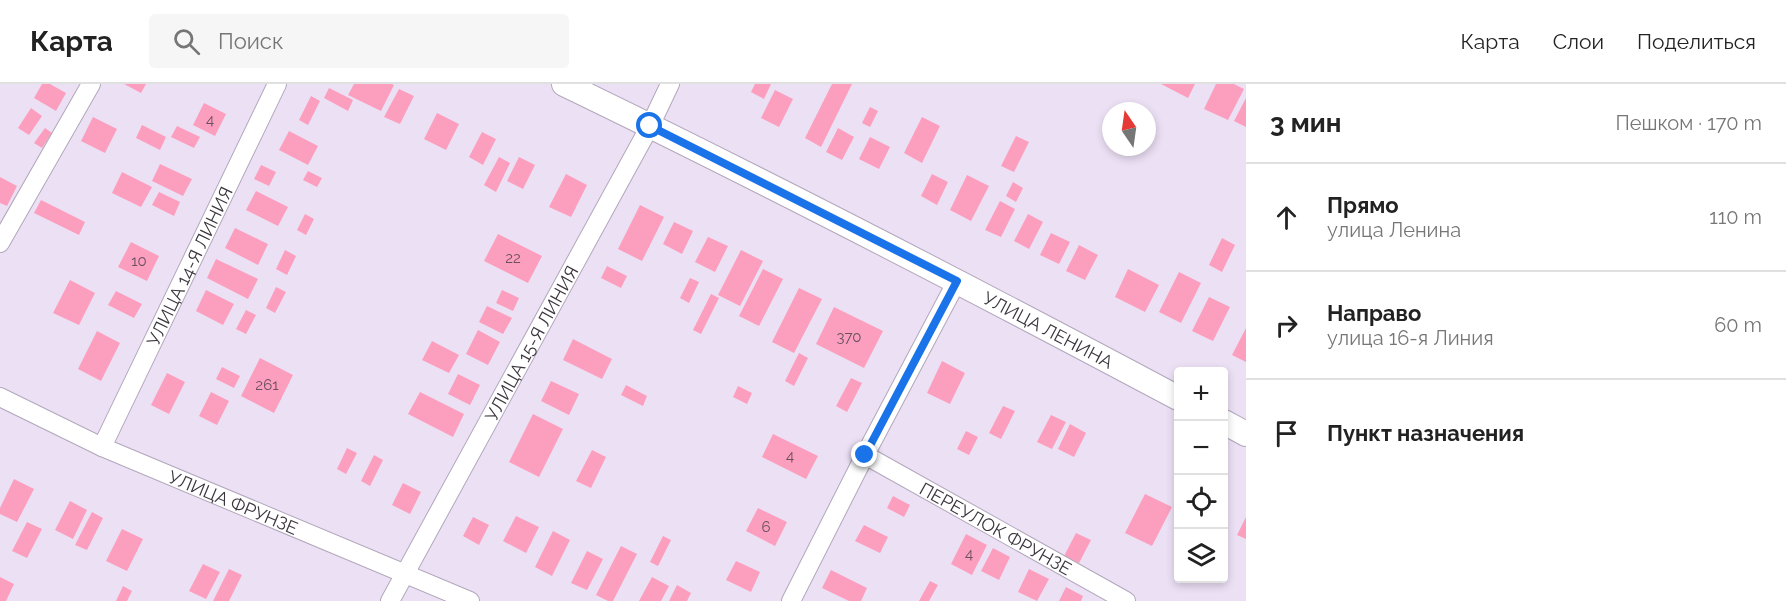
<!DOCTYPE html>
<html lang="ru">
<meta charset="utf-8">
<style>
:root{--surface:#fff;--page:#f6f6f6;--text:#222;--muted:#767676;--line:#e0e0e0}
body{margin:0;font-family:Raleway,sans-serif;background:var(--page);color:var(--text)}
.controls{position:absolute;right:18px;bottom:18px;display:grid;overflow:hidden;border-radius:6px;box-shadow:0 3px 9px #0003}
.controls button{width:54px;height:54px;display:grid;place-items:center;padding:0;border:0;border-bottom:2px solid var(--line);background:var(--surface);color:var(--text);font:30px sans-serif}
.compass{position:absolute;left:1102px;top:18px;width:54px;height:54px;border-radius:50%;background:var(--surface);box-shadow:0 3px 9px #0003;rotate:347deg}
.stop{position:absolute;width:18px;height:18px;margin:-14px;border:4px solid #1a73e8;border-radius:50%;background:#fff}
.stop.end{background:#1a73e8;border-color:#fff;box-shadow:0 2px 6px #0008}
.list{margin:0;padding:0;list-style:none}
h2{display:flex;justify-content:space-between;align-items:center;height:78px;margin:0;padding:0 24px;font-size:26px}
h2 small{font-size:20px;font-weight:400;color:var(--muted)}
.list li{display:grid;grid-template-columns:39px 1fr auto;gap:18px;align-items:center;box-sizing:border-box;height:108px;padding:0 24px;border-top:2px solid var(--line)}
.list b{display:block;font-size:22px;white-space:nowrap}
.list p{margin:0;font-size:20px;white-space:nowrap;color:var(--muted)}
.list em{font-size:20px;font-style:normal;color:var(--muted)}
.icon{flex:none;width:33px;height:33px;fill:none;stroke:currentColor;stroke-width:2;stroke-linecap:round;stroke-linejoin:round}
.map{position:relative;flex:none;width:1246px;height:517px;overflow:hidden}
header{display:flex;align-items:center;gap:36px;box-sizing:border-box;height:84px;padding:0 30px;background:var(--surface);border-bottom:2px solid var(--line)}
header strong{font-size:28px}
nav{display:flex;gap:33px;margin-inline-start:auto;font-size:21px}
.search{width:420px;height:54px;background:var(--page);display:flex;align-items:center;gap:15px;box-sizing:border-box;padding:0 21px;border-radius:6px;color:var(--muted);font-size:22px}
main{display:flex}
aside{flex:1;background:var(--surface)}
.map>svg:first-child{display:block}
.building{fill:#fc9fbe}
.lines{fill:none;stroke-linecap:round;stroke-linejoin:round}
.minor-casing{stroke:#b2a7bb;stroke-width:20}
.secondary-casing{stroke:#b2a7bb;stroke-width:26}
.minor{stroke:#fff;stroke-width:18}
.secondary{stroke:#fff;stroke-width:24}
.route{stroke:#1a73e8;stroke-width:8}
.labels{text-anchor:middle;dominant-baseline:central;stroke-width:4.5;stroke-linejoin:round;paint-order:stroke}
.number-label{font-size:15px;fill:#6b505e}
.street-label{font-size:18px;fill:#3b363e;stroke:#f8eeff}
</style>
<header>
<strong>Карта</strong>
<div class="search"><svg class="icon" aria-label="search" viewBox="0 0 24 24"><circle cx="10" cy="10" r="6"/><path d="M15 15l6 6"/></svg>Поиск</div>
<nav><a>Карта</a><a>Слои</a><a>Поделиться</a></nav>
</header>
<main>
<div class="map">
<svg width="1246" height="517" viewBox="0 0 1246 517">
<rect width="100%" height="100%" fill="#ece0f5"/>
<path class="building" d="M42 0H50L66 9 56 27 34 14Z
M124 0H146L141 9Z
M354 0H391L394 1 381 27 348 11Z
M755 0H771L764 15 751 8Z
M832 0H852L821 63 805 54Z
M1161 0H1195L1188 14Z
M1216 0H1234L1244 5 1228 36 1204 25Z
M329 4 353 16 348 27 324 14Z
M399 5 414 12 400 40 384 33Z
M775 6 793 15 779 43 761 34Z
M311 12 320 17 308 41 299 36Z
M1246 14V43L1234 37Z
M204 19 226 30 215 52 193 41Z
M870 23 878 27 870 43 862 39Z
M31 24 42 32 29 51 18 44Z
M437 29 459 40 446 66 424 55Z
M93 33 117 45 105 69 81 57Z
M922 33 940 42 922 79 904 69Z
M142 41 166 53 160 66 136 54Z
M177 42 200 53 194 64 171 53Z
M45 44 52 49 42 64 34 59Z
M838 44 854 53 842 76 826 68Z
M289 47 318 62 308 81 279 66Z
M482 48 496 55 483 81 469 73Z
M1016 52 1029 58 1014 88 1001 82Z
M870 53 890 63 879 85 859 75Z
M499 73 510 79 496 108 484 101Z
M519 73 535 81 523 105 507 97Z
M160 80 192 95 183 112 152 97Z
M261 81 276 88 269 102 254 95Z
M308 87 322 94 317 103 303 96Z
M122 88 152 103 141 123 112 109Z
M566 90 587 101 571 133 549 123Z
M932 90 948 98 937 121 921 112Z
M967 91 989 102 971 137 950 126Z
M0 93 17 102 7 122 0 119Z
M1013 98 1023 104 1016 118 1006 112Z
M256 107 288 123 278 142 246 126Z
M159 108 180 118 174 132 152 121Z
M41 116 85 138 79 151 34 129Z
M1000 117 1015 125 1001 153 985 146Z
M640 121 664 133 642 177 618 165Z
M305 130 314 135 306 151 297 146Z
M1028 130 1043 138 1029 165 1014 157Z
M674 138 693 147 682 170 663 160Z
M235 144 268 160 258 181 225 164Z
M1051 149 1070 158 1059 180 1040 171Z
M498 150 542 172 528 199 484 177Z
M708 153 728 162 715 188 695 178Z
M1222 154 1235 161 1222 188 1209 181Z
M131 158 159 172 147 197 118 183Z
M1079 161 1098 171 1085 196 1066 187Z
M285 166 296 172 287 191 276 185Z
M741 166 763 177 740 222 718 211Z
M216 175 258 195 248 215 207 194Z
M607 182 627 192 621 204 601 194Z
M763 185 783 195 759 242 739 232Z
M1128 185 1159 201 1145 228 1115 213Z
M1179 188 1201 199 1181 239 1159 228Z
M690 194 699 198 689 219 680 214Z
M70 196 95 209 79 241 53 229Z
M276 203 286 208 275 229 266 224Z
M799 204 822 215 794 269 772 258Z
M206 206 234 220 223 241 196 227Z
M502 206 519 214 513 227 496 219Z
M116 207 142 220 134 234 108 221Z
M711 210 719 214 701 250 693 246Z
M1209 213 1230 223 1213 257 1192 247Z
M487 222 512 234 503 250 479 238Z
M834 223 883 247 864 284 816 260Z
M246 226 256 231 246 250 236 245Z
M1246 244V278L1232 271Z
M478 246 500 258 488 281 466 270Z
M97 247 120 259 101 297 78 285Z
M573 255 612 275 602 295 563 276Z
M432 257 459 271 449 289 422 276Z
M799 269 808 274 794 302 785 297Z
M260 274 293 291 274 329 241 312Z
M942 277 965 289 950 320 927 309Z
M222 283 240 292 234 304 216 295Z
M167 289 185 298 169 330 151 321Z
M458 290 480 301 470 321 448 310Z
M851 294 862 299 847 328 836 322Z
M551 297 579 310 569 331 541 317Z
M626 301 647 312 643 322 621 311Z
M738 302 752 309 747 320 733 313Z
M211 308 229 317 217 341 199 332Z
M420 308 464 330 453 353 408 330Z
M1003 322 1015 327 1001 355 989 349Z
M533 330 563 345 539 393 509 378Z
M1051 331 1066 338 1052 365 1037 358Z
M1070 340 1086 349 1074 373 1058 365Z
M966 347 978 353 969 371 957 365Z
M773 350 818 372 806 395 762 373Z
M347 364 357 369 346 390 337 385Z
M592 366 606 373 591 404 576 397Z
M374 371 383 376 370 402 361 397Z
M14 395 34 405 17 438 0 430V424Z
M403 399 421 408 410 430 392 421Z
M1145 410 1172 423 1152 462 1125 449Z
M893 412 910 421 904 433 887 424Z
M70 417 87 426 73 455 55 446Z
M758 424 787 438 775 462 746 447Z
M92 428 103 434 87 466 75 461Z
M516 432 539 443 526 469 503 457Z
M473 433 489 441 479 461 463 452Z
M1246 433V455L1237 451Z
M27 438 42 445 27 474 12 467Z
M864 441 888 453 880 469 855 457Z
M122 445 143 455 127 487 106 477Z
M553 447 570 456 552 492 535 483Z
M1076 449 1091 456 1079 479 1064 472Z
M966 450 987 461 972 491 951 480Z
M663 452 671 456 658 482 650 478Z
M621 462 637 470 613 517H608L596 511Z
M993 464 1010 473 999 496 981 487Z
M587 467 603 475 587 506 571 499Z
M736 477 760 488 751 508 726 496Z
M203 480 220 488 206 515 189 507Z
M229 485 242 491 229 517H213Z
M1029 485 1049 495 1037 517 1018 508Z
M831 486 867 504 861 517H849L822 504Z
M0 493 14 500 6 517H0Z
M652 493 669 502 661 517H639Z
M930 497 938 501 929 517H919Z
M677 501 691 509 687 517H669Z
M123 502 132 507 127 517H116Z
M1066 503 1083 512 1081 517H1059Z"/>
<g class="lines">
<g class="minor-casing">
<g id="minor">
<path d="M0 159 91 0"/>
<path id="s1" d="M0 313 102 363 470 517"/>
<path id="s2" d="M102 363 277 0"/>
<path id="s3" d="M865 371 1126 517"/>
<path id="s4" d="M390 517 650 42 670 0"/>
<path d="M791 517 865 371 957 197"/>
</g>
</g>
<g class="secondary-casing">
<g id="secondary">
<path id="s5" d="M564 0C771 100 975 206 1178 314"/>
<path d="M1224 338 1246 350"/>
</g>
</g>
<use href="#minor" class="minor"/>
<use href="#secondary" class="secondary"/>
</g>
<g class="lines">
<path class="route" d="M650 42 957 197 865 371"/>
</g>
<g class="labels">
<g class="number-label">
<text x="210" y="36">4</text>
<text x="513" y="174">22</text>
<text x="139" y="177">10</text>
<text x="849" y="253">370</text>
<text x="267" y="301">261</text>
<text x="790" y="372">4</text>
<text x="766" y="443">6</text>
<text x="969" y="470">4</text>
</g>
<g class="street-label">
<text stroke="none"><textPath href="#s2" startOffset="201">УЛИЦА 14-Я ЛИНИЯ</textPath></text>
<text stroke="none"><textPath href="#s5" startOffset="543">УЛИЦА ЛЕНИНА</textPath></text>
<text stroke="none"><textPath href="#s4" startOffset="294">УЛИЦА 15-Я ЛИНИЯ</textPath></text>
<text stroke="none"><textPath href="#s1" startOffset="256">УЛИЦА ФРУНЗЕ</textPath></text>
<text stroke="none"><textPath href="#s3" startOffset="150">ПЕРЕУЛОК ФРУНЗЕ</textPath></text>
</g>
</g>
</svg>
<div class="controls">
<button>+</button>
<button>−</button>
<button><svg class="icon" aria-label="locate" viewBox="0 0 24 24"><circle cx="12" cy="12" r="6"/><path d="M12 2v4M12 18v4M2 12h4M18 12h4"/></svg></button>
<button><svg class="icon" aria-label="layers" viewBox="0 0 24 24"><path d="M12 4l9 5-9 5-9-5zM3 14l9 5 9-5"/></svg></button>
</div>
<svg class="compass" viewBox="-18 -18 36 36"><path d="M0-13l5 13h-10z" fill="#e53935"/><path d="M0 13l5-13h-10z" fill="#767676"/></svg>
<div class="stop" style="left:650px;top:42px"></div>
<div class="stop end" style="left:865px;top:371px"></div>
</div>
<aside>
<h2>3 мин<small>Пешком · 170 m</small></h2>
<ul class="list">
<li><svg class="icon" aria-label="ahead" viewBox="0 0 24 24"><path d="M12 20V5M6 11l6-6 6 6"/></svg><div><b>Прямо</b><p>улица Ленина</p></div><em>110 m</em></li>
<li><svg class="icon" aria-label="right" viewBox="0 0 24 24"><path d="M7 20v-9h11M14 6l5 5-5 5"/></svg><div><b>Направо</b><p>улица 16-я Линия</p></div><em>60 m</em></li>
<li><svg class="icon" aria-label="arrive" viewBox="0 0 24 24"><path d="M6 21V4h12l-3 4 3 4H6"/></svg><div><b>Пункт назначения</b></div></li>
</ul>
</aside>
</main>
